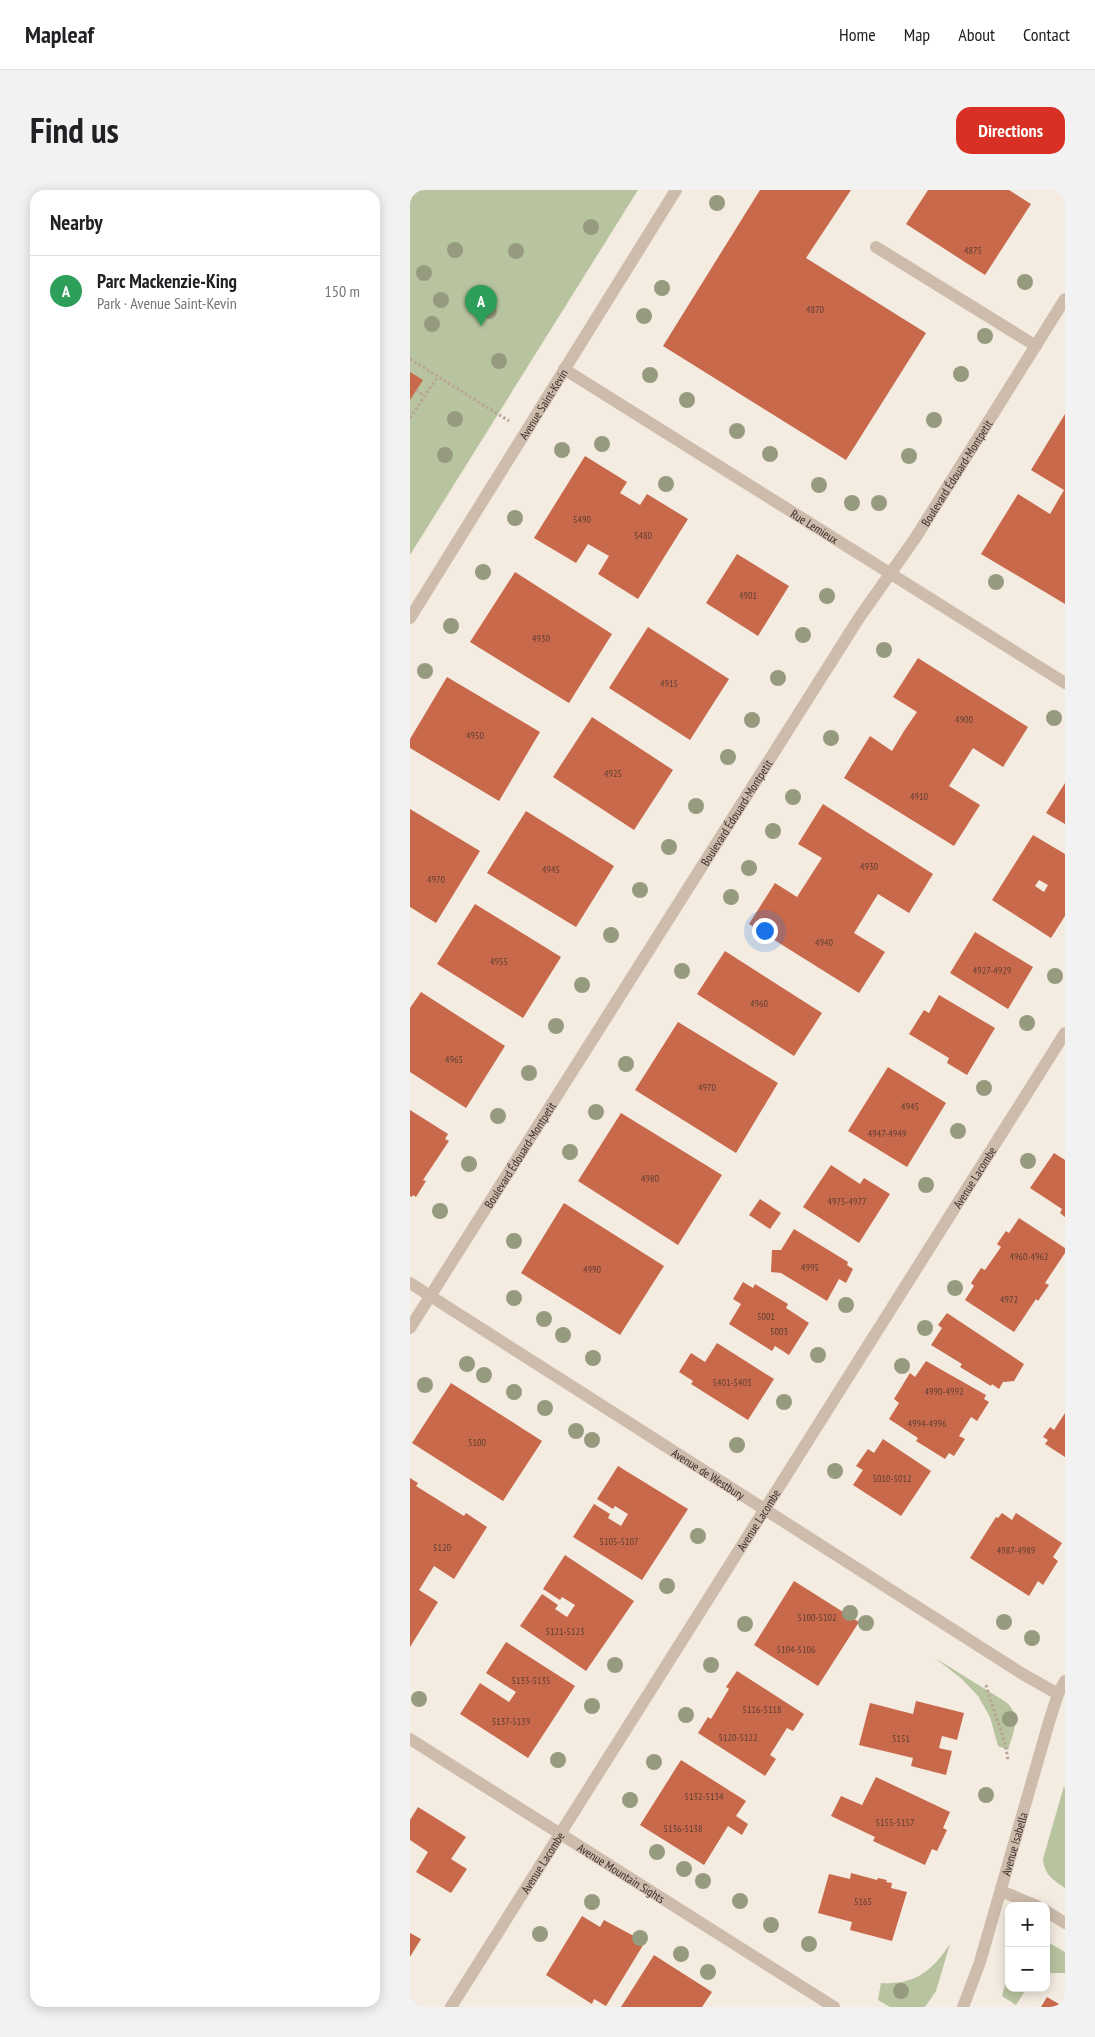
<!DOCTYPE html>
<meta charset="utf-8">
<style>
:root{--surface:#fff;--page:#f2f2f2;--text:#202124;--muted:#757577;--line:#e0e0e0;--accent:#d93025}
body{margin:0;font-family:"PT Sans Narrow",sans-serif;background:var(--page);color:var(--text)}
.controls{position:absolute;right:15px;bottom:15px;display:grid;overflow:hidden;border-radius:10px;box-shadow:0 2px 12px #0003}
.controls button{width:45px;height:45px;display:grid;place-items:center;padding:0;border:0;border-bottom:1px solid var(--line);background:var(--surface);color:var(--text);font:25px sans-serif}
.you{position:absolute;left:354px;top:740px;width:18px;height:18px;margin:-12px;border:4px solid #fff;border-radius:50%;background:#1a73e8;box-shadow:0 0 0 8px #1a73e833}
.badge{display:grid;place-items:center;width:32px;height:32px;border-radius:50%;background:var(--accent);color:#fff;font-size:16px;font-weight:700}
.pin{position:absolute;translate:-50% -41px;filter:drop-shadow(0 1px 2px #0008)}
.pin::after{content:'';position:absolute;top:26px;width:18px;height:15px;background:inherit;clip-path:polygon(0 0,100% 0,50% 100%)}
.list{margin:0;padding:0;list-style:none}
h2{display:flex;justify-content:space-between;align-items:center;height:65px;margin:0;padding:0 20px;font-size:21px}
h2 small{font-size:16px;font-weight:400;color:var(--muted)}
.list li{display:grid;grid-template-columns:32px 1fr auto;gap:15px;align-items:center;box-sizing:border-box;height:70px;padding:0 20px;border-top:1px solid var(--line)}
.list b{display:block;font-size:19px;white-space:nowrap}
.list p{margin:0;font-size:16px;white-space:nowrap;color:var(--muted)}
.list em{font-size:16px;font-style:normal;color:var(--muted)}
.map{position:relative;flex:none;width:655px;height:1817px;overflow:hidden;border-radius:15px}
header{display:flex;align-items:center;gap:30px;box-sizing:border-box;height:70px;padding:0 25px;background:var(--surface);border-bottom:1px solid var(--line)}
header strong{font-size:24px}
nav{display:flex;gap:28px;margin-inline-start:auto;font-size:18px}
.intro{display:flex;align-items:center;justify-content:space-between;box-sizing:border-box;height:120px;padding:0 30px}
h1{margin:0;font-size:35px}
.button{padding:12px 22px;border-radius:15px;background:var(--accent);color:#fff;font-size:18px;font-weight:700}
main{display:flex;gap:30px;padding:0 30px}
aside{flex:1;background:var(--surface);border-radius:15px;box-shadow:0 2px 12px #0003}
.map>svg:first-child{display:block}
.green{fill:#b8c4a0}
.building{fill:#c8694b;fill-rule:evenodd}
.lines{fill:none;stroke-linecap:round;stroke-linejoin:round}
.path{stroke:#b9a596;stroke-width:3;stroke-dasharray:2.5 2.5;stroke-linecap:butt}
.minor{stroke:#cdbbac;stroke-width:12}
.tree{fill:#969b7f}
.labels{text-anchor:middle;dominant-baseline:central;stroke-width:4;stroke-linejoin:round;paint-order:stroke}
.number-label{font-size:10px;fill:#5e3e33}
.street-label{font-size:12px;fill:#3b302b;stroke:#fbf5ee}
</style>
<header>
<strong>Mapleaf</strong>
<nav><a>Home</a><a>Map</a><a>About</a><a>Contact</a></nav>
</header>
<div class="intro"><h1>Find us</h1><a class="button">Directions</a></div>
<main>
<aside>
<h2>Nearby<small></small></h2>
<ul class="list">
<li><span class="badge" style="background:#2e9e5b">A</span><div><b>Parc Mackenzie-King</b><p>Park · Avenue Saint-Kevin</p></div><em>150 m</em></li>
</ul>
</aside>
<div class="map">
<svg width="655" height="1817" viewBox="0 0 655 1817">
<rect width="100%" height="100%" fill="#f4ebe1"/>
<path class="green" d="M0 0H228L0 365Z
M525 1468 596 1512C612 1526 603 1543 598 1560L588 1556 580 1527 568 1506 552 1489Z
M654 1596 655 1600V1698C643 1690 634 1684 633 1669Z
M636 1751 655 1762V1783H636Z
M540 1754 526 1801 515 1817H480L468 1810 471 1793C505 1795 522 1781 540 1754Z
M599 1779V1798H617L606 1815 592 1806Z"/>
<path class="building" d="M350 0H441L396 68 516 143 436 270 253 156Z
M518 0H599L621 14 575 85 496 34Z
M0 182 13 190 0 210Z
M655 224V414L571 364 608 304 640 324 654 300 621 280Z
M175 266 217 292 210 303 230 315 237 304 278 329 228 409 188 384 199 366 178 354 166 373 124 348Z
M327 364 379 396 348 446 296 413Z
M105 382 202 444 159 513 60 452Z
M238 437 319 489 280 550 199 498Z
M508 468 618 537 593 577 563 558 539 596 570 615 544 656 434 588 460 546 482 561 494 541 507 522 483 507Z
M37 487 130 542 89 611 0 558V549Z
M182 527 263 580 224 640 143 587Z
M655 593V634L636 623Z
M413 614 523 684 499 723 468 704 444 743 475 762 449 803 339 734 365 693 387 707 412 668 388 654Z
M0 619 70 661 26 733 0 717Z
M116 621 204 676 166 737 77 683Z
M623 645 655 664V726L641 748 582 710ZM629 690 638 695 634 702 625 696Z
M65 714 151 767 113 828 27 774Z
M565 742 623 777 598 819 540 783Z
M315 761 412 823 384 866 287 804Z
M11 802 95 856 56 918 0 882V818Z
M529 805 585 838 557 885 537 873 539 868 499 844 514 820 519 823Z
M268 832 368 893 326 963 225 900Z
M478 877 536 913 497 977 438 941Z
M0 920 38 944 35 949 39 951 13 990 16 991 6 1007 3 1005 2 1007 0 1006Z
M211 923 312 985 268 1055 168 991Z
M644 963 655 970V1027L650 1023 652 1019 620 998Z
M421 975 450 994 454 988 480 1004 449 1053 393 1017Z
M350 1009 371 1023 360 1039 339 1025Z
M154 1013 254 1076 210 1145 111 1083Z
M609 1028 655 1058V1063L635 1093 639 1095 628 1111 626 1109 604 1142 555 1110 564 1096 561 1093 571 1078 575 1080 591 1057 587 1054 596 1041 599 1043Z
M384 1039 438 1072 437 1075 443 1079 436 1093 429 1089 417 1111 371 1083 361 1082 362 1060H371Z
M333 1092 343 1098 345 1094 378 1114 376 1118 399 1133 379 1165 365 1156 362 1161 319 1134 331 1114 323 1109Z
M537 1123 614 1174 604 1191 593 1192 589 1199 582 1194 581 1196 550 1177 552 1174 521 1155 532 1138 528 1135Z
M307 1153 364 1189 338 1230 281 1194 283 1191 269 1182 281 1163 295 1172Z
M516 1171 576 1205 574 1209 579 1212 567 1231 561 1227 549 1246 555 1249 544 1266 539 1263 535 1269 506 1251 508 1248 479 1229 489 1213 484 1209 500 1183 505 1187Z
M41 1193 132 1251 93 1311 2 1253Z
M655 1223V1267L635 1254 638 1250 633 1247 640 1237 644 1240Z
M473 1249 521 1281 491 1326 443 1295 453 1280 446 1276 458 1259 464 1263Z
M208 1276 278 1319 232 1390 163 1347 184 1314 200 1324 198 1328 211 1336 218 1324 205 1316 203 1319 187 1309Z
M0 1288 8 1293 6 1296 54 1326 56 1323 77 1337 44 1389 24 1376 9 1400 28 1412 0 1457Z
M592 1323 602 1330 606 1323 652 1353 643 1367 648 1371 633 1395 628 1391 619 1406 560 1368 586 1327 588 1328Z
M155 1365 224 1411 176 1481 110 1436 132 1404 148 1415 145 1419 157 1427 165 1415 152 1407 150 1410 133 1399Z
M384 1391 449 1432 408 1496 344 1455Z
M96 1452 165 1496 118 1568 50 1524 70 1493 99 1512 106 1502 76 1483Z
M327 1481 394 1524 383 1541 377 1538 360 1565 366 1569 355 1586 288 1543 298 1527 301 1529 319 1499 316 1497Z
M506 1511 554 1523 547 1550 532 1546 529 1558 542 1561 536 1585 501 1576 503 1568 449 1555 460 1513 503 1524Z
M271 1570 336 1611 326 1626 338 1634 332 1645 318 1636 294 1675 230 1635Z
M466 1587 540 1622 533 1638 537 1640 527 1661 522 1659 515 1675 463 1651 465 1647 421 1626 431 1606 452 1615Z
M8 1617 56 1647 41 1669 57 1679 41 1703 6 1682 18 1662 0 1650V1630Z
M441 1683 467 1690 468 1688 477 1690 476 1692 482 1693 481 1698 497 1702 482 1751 440 1740 442 1732 408 1723 419 1684 440 1689Z
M172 1726 190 1737 194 1730 235 1752 196 1816 184 1809 182 1814 136 1785Z
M0 1743 11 1749 0 1767Z
M244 1765 302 1802 292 1817H211Z
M637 1807 654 1817H631Z"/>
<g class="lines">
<path class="path" d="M0 169 99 231
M6 200 15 206
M0 228 28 186
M576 1495C583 1521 594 1544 598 1570"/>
<g class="minor">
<path d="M466 57 626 156"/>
<path id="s1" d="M154 179 655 493"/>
<path id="s2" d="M0 428 266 0"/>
<path id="s3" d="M0 1093 611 1483 648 1504"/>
<path id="s4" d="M0 1138 449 428 506 347 655 109"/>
<path id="s5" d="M0 1549 424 1817"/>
<path d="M591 1701 627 1716"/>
<path d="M636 1721 655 1733"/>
<path id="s6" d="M41 1817 655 843"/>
<path id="s7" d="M553 1817 570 1772 639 1532 648 1504 655 1491"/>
</g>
</g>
<g class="tree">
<circle cx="307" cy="13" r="8"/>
<circle cx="181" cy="37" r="8"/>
<circle cx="45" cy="60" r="8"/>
<circle cx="106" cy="61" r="8"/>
<circle cx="14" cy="83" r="8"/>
<circle cx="615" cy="92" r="8"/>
<circle cx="252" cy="98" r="8"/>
<circle cx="31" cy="110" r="8"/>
<circle cx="79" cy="121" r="8"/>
<circle cx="234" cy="126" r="8"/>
<circle cx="22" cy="134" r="8"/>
<circle cx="575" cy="146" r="8"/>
<circle cx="89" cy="171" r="8"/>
<circle cx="551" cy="184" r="8"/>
<circle cx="240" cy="185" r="8"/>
<circle cx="277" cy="210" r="8"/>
<circle cx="45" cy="229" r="8"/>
<circle cx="524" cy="230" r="8"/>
<circle cx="327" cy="241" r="8"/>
<circle cx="192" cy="254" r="8"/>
<circle cx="152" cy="260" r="8"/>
<circle cx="360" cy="264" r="8"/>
<circle cx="35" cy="265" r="8"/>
<circle cx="499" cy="266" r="8"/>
<circle cx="256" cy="294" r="8"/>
<circle cx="409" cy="295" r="8"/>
<circle cx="442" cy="313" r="8"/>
<circle cx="469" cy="313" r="8"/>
<circle cx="105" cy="328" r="8"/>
<circle cx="73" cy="382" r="8"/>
<circle cx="586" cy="392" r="8"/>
<circle cx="417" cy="406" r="8"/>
<circle cx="41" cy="436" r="8"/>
<circle cx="393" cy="445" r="8"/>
<circle cx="474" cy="460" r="8"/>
<circle cx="15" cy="481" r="8"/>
<circle cx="368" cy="488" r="8"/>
<circle cx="644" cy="528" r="8"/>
<circle cx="342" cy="530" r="8"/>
<circle cx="421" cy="548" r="8"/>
<circle cx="318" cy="567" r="8"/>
<circle cx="383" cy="607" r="8"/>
<circle cx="286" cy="616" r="8"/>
<circle cx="363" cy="641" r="8"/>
<circle cx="259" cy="657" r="8"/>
<circle cx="339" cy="678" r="8"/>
<circle cx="230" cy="700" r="8"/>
<circle cx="321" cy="707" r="8"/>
<circle cx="201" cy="745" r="8"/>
<circle cx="272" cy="781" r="8"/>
<circle cx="645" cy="786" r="8"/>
<circle cx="172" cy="795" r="8"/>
<circle cx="617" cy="833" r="8"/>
<circle cx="146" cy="836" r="8"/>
<circle cx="216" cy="874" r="8"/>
<circle cx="119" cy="883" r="8"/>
<circle cx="574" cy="898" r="8"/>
<circle cx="186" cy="922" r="8"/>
<circle cx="88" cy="926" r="8"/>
<circle cx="548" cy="941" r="8"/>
<circle cx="160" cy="962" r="8"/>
<circle cx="618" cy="971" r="8"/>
<circle cx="59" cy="974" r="8"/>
<circle cx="516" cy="995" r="8"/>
<circle cx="30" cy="1021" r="8"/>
<circle cx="104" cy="1051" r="8"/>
<circle cx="545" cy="1098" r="8"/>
<circle cx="104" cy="1108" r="8"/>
<circle cx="436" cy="1115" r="8"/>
<circle cx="134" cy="1129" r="8"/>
<circle cx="515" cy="1138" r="8"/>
<circle cx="153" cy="1145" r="8"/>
<circle cx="408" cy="1165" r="8"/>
<circle cx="183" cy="1168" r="8"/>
<circle cx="57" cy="1174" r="8"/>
<circle cx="492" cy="1176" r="8"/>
<circle cx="74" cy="1185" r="8"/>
<circle cx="15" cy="1195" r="8"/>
<circle cx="104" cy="1202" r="8"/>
<circle cx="374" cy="1212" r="8"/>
<circle cx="135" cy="1218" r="8"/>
<circle cx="166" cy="1241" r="8"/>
<circle cx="182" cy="1250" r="8"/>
<circle cx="327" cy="1255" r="8"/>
<circle cx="425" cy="1281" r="8"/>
<circle cx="288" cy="1346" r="8"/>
<circle cx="257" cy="1396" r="8"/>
<circle cx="440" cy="1423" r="8"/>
<circle cx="594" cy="1432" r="8"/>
<circle cx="456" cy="1433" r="8"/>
<circle cx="335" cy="1434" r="8"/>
<circle cx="622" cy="1448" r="8"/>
<circle cx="205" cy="1475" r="8"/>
<circle cx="301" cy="1475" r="8"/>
<circle cx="9" cy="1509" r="8"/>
<circle cx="182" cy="1516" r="8"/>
<circle cx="276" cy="1525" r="8"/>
<circle cx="600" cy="1529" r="8"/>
<circle cx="148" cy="1570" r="8"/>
<circle cx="244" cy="1572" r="8"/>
<circle cx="576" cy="1605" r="8"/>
<circle cx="220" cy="1610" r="8"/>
<circle cx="247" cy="1662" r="8"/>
<circle cx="274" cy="1679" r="8"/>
<circle cx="293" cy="1691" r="8"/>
<circle cx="330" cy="1711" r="8"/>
<circle cx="182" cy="1712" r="8"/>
<circle cx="361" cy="1735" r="8"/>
<circle cx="130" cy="1744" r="8"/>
<circle cx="230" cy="1748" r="8"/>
<circle cx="399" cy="1754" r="8"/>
<circle cx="271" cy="1764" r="8"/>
<circle cx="298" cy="1782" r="8"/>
<circle cx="491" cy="1801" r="8"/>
</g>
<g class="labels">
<g class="number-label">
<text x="563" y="60">4875</text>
<text x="405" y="119">4870</text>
<text x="172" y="329">5490</text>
<text x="233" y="345">5480</text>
<text x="338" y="405">4901</text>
<text x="131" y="448">4930</text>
<text x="259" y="493">4915</text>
<text x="554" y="529">4900</text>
<text x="65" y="545">4950</text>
<text x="203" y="583">4925</text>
<text x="509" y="606">4910</text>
<text x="459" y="676">4930</text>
<text x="141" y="679">4945</text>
<text x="26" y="689">4970</text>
<text x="414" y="752">4940</text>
<text x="89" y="771">4955</text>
<text x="582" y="780">4927-4929</text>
<text x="349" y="813">4960</text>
<text x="44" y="869">4965</text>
<text x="297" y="897">4970</text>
<text x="500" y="916">4945</text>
<text x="477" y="943">4947-4949</text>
<text x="240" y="988">4980</text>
<text x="437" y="1011">4975-4977</text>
<text x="619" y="1066">4960-4962</text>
<text x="400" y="1077">4995</text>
<text x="182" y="1079">4990</text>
<text x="599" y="1109">4972</text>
<text x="356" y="1126">5001</text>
<text x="369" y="1141">5003</text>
<text x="322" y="1192">5401-5403</text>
<text x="534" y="1201">4990-4992</text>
<text x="517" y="1233">4994-4996</text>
<text x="67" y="1252">5100</text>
<text x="482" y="1288">5010-5012</text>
<text x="209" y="1351">5105-5107</text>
<text x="32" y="1357">5120</text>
<text x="606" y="1360">4987-4989</text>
<text x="407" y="1427">5100-5102</text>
<text x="155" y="1441">5121-5123</text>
<text x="386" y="1459">5104-5106</text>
<text x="121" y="1490">5133-5135</text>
<text x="352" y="1519">5116-5118</text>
<text x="101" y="1531">5137-5139</text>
<text x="328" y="1547">5120-5122</text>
<text x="491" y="1548">5151</text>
<text x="294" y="1606">5132-5134</text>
<text x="485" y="1632">5155-5157</text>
<text x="273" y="1638">5136-5138</text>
<text x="453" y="1711">5165</text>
</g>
<g class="street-label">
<text stroke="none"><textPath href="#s2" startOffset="252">Avenue Saint-Kevin</textPath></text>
<text stroke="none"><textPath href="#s4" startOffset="1015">Boulevard Édouard-Montpetit</textPath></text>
<text stroke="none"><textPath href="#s1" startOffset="296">Rue Lemieux</textPath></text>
<text stroke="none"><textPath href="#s4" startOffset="610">Boulevard Édouard-Montpetit</textPath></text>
<text stroke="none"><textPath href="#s4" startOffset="205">Boulevard Édouard-Montpetit</textPath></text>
<text stroke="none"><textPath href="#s6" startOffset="981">Avenue Lacombe</textPath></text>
<text stroke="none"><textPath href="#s3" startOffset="354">Avenue de Westbury</textPath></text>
<text stroke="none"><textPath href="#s6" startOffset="576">Avenue Lacombe</textPath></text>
<text stroke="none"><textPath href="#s7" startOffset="171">Avenue Isabella</textPath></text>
<text stroke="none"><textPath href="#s6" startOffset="171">Avenue Lacombe</textPath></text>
<text stroke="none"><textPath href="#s5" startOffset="250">Avenue Mountain Sights</textPath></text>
</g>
</g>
</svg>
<div class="controls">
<button>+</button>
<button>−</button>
</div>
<div class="you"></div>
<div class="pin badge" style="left:71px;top:136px;background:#2e9e5b">A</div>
</div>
</main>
